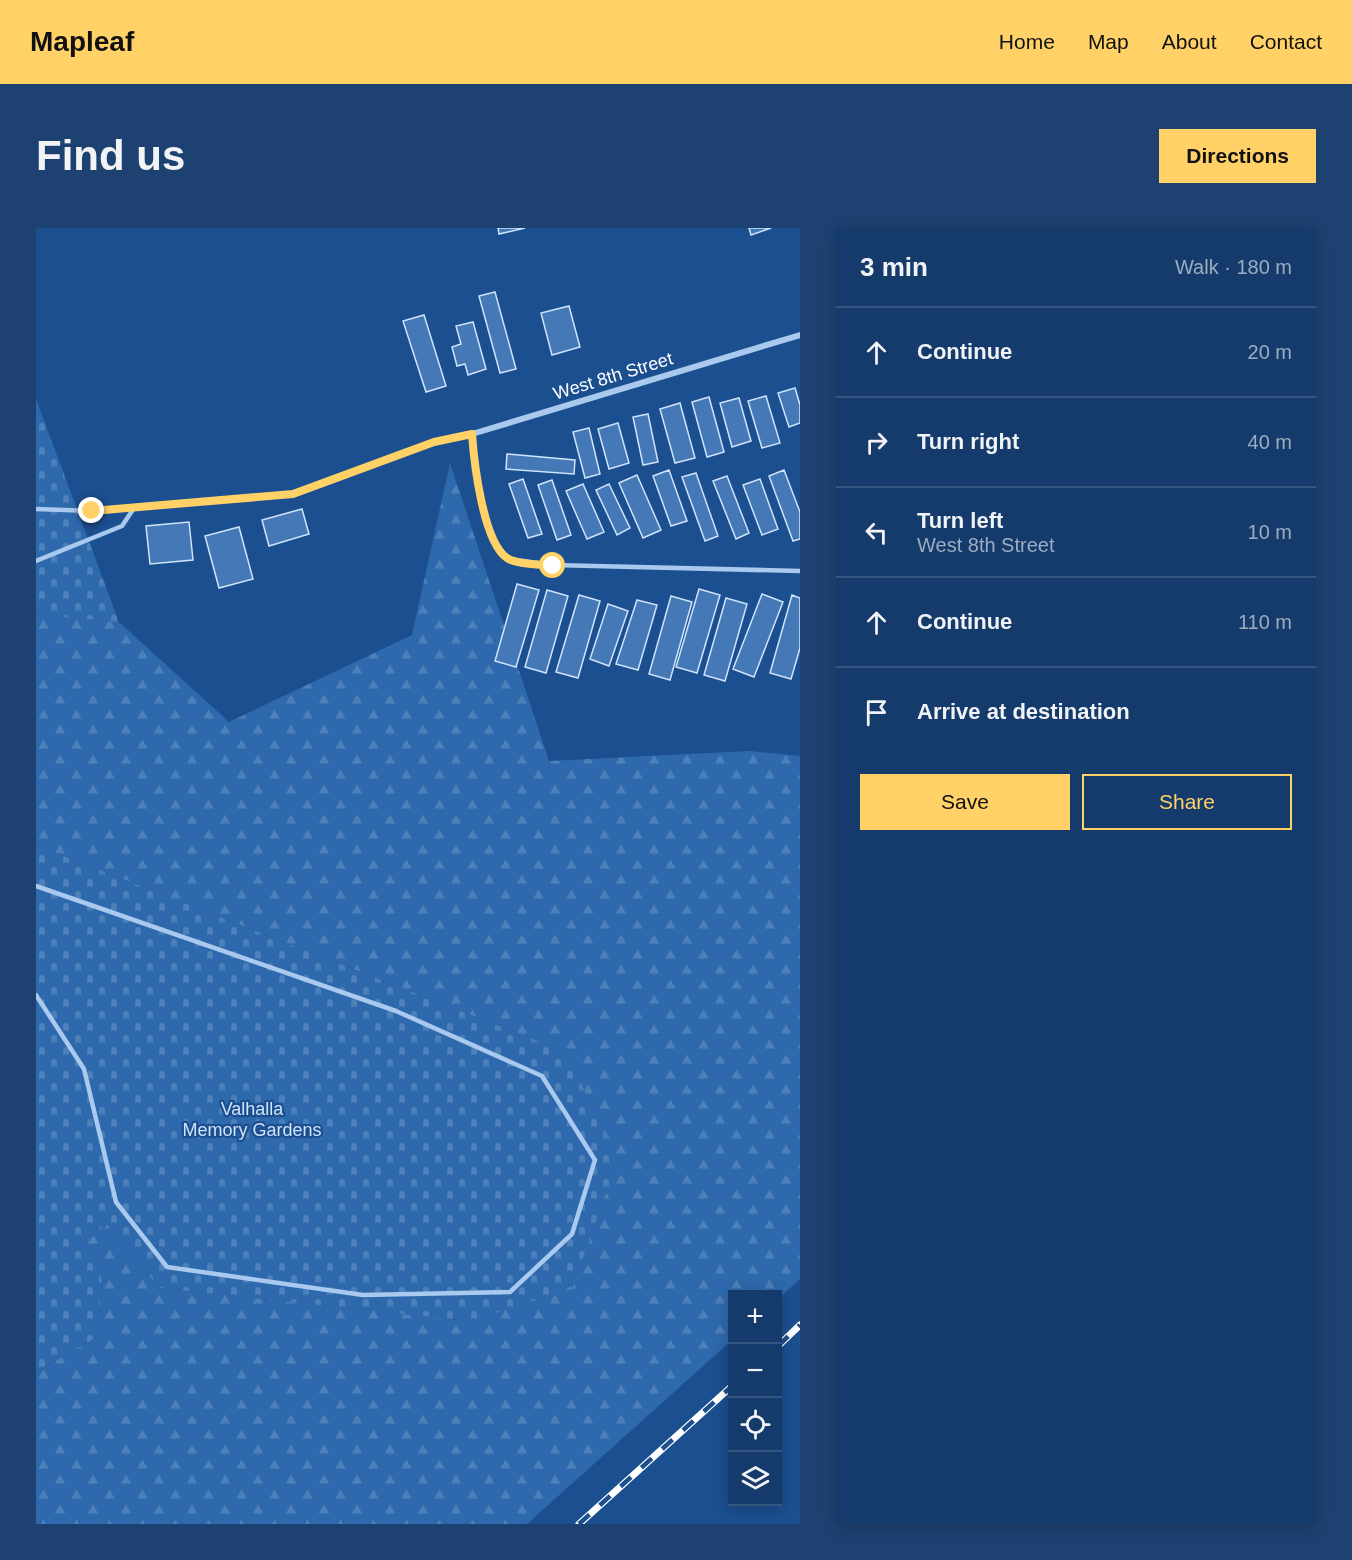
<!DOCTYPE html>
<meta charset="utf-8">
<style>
:root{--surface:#143b6b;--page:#1d4271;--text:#f1f3f6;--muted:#9dadc1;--line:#33557e;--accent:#ffd166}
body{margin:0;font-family:Arial,sans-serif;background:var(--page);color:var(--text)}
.controls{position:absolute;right:18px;bottom:18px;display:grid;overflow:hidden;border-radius:0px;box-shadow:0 3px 15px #0003}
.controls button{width:54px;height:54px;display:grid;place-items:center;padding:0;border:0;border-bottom:2px solid var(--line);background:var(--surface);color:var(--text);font:30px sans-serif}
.stop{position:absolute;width:18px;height:18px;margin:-14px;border:4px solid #ffd166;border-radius:50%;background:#fff}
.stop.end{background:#ffd166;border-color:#fff;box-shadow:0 2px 6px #0008}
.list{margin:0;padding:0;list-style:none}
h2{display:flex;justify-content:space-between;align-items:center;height:78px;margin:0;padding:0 24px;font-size:26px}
h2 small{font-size:20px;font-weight:400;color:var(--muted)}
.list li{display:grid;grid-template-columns:39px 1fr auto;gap:18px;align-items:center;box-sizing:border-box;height:90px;padding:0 24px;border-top:2px solid var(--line)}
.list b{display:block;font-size:22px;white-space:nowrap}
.list p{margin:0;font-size:20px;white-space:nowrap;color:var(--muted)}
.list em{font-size:20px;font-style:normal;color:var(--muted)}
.actions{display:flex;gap:12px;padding:18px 24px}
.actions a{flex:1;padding:14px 0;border:2px solid var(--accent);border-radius:0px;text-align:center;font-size:21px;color:var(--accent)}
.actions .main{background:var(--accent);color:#111}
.icon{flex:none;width:33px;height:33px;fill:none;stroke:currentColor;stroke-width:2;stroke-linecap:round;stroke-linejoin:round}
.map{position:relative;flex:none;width:764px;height:1296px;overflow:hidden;border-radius:0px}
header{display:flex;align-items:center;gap:36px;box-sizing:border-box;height:84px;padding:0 30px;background:var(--accent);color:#111}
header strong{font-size:28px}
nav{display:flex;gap:33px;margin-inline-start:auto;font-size:21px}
.intro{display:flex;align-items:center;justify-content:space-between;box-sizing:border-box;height:144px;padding:0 36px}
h1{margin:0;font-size:42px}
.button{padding:15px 27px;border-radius:0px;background:var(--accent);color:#111;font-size:21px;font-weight:700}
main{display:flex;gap:36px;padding:0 36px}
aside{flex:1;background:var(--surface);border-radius:0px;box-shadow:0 3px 15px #0003}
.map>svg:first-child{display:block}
.forest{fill:url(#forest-firs)}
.cemetery{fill:url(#cemetery-stones)}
.building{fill:#4478b7;stroke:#cfe3fa;stroke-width:1.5}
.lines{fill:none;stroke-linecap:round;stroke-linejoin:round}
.service{stroke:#a9c9ee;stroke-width:4.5}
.minor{stroke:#a9c9ee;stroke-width:6}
.rail-casing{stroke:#fff;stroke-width:7}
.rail{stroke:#1b4f8f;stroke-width:4.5;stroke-dasharray:14;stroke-linecap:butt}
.route{stroke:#ffd166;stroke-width:8}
.labels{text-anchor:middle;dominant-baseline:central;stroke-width:4.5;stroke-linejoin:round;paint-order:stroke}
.street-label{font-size:18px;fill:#fff;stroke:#1b4f8f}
.park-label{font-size:18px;fill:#cfe3fa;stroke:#1b4f8f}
</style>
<header>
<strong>Mapleaf</strong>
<nav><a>Home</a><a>Map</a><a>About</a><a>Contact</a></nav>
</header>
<div class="intro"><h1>Find us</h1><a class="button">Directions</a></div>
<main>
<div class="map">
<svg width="764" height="1296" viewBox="0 0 764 1296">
<defs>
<pattern id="forest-firs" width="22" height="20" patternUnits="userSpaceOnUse" patternTransform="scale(1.5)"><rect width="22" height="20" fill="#2e69ad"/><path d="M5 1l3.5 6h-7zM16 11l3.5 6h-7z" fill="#4d80b9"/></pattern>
<pattern id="cemetery-stones" width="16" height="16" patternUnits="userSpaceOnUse" patternTransform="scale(1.5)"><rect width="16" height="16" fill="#2e69ad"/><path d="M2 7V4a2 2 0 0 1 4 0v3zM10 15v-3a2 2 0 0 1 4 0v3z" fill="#4d80b9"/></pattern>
</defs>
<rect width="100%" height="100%" fill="#1b4f8f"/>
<path class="forest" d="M414 235 513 533 713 523 764 528V1051L742 1071V1066H696V1112L491 1296H0V1144L61 1109 66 1052 46 1018 71 996 123 1060 433 1093 530 824 0 617V387L83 394 193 494 376 407Z"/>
<path class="cemetery" d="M0 171 83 394 0 387Z
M0 617 530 824 582 932 536 1061 433 1093 123 1060 71 996 46 1018 66 1051 61 1109 0 1144Z"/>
<path class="building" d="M462 0H489L463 6Z
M713 0H735L715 7Z
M459 64 480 141 464 145 443 68Z
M533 78 544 119 516 127 505 85Z
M388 87 410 158 390 164 367 93Z
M437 94 450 141 432 147 429 136 421 138 416 119 425 116 420 98Z
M759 160 764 177V195L753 199 742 165Z
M730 168 744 215 726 220 712 173Z
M673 169 688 224 671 229 656 174Z
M703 170 715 213 696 219 684 175Z
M644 175 659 230 639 235 624 181Z
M612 186 622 234 607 237 597 189Z
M582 195 593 235 573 241 562 201Z
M553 200 564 246 549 250 537 204Z
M471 226 539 232 538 246 470 241Z
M633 242 651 293 635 298 617 248Z
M748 242 764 284V311L757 313 733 248Z
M660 245 682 308 669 313 646 249Z
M601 247 625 302 607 310 583 255Z
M691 248 713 305 700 311 677 253Z
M487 251 506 306 492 310 473 256Z
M724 251 742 301 726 307 707 257Z
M516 252 535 307 521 312 502 257Z
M547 256 568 304 551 311 530 263Z
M573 256 594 300 581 307 560 262Z
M266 281 273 306 233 318 226 292Z
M153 294 157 332 114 336 110 298Z
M203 299 217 351 183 360 169 308Z
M481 356 503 362 480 439 459 433Z
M663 361 684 367 661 445 640 439Z
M511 362 532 368 510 445 489 439Z
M726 366 747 374 718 449 697 441Z
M543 367 564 373 542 450 520 444Z
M756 367 764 370V420L755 451 734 445Z
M635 368 656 374 634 452 613 446Z
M690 370 711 376 689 453 668 447Z
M601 372 621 377 602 442 580 436Z
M572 376 592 383 573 438 554 431Z"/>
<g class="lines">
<path class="service" d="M436 206C439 248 443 298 472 331L517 337 764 343
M0 281 56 283 257 266 398 214
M0 333 86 298 98 280
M0 658 360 783 506 848 559 932 536 1006 474 1064 327 1067 131 1039 80 974 48 841 0 767"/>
<path class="minor" d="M398 214 436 206 764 107"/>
<g class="rail-casing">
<path id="rail" d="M742 1118 764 1097
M543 1296 696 1158"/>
</g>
<use href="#rail" class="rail"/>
</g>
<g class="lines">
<path class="route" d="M56 283 257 266 398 214 436 206C438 234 447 314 471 330 481 337 505 336 517 338"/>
</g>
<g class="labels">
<g class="street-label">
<text transform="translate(577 148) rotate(-17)">West 8th Street</text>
</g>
<g class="park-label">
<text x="216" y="881">Valhalla<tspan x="216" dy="21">Memory Gardens</tspan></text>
</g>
</g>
</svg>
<div class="controls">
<button>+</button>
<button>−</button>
<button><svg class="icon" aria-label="locate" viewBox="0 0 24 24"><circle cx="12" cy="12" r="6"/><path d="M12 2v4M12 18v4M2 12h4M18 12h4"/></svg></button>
<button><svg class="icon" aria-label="layers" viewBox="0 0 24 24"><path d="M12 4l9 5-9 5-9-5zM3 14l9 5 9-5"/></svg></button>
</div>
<div class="stop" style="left:517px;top:338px"></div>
<div class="stop end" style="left:56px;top:283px"></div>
</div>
<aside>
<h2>3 min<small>Walk · 180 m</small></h2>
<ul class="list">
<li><svg class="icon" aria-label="ahead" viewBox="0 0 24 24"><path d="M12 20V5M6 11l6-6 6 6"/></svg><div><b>Continue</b></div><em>20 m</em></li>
<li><svg class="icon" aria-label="right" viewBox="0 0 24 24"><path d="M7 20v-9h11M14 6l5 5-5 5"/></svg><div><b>Turn right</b></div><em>40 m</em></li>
<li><svg class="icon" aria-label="left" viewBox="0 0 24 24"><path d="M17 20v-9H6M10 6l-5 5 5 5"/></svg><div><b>Turn left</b><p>West 8th Street</p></div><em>10 m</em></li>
<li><svg class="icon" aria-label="ahead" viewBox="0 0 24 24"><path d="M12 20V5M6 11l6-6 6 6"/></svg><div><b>Continue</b></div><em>110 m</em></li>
<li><svg class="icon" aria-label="arrive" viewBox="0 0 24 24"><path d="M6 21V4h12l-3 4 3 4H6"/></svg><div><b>Arrive at destination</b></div></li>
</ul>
<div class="actions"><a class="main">Save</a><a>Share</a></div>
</aside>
</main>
